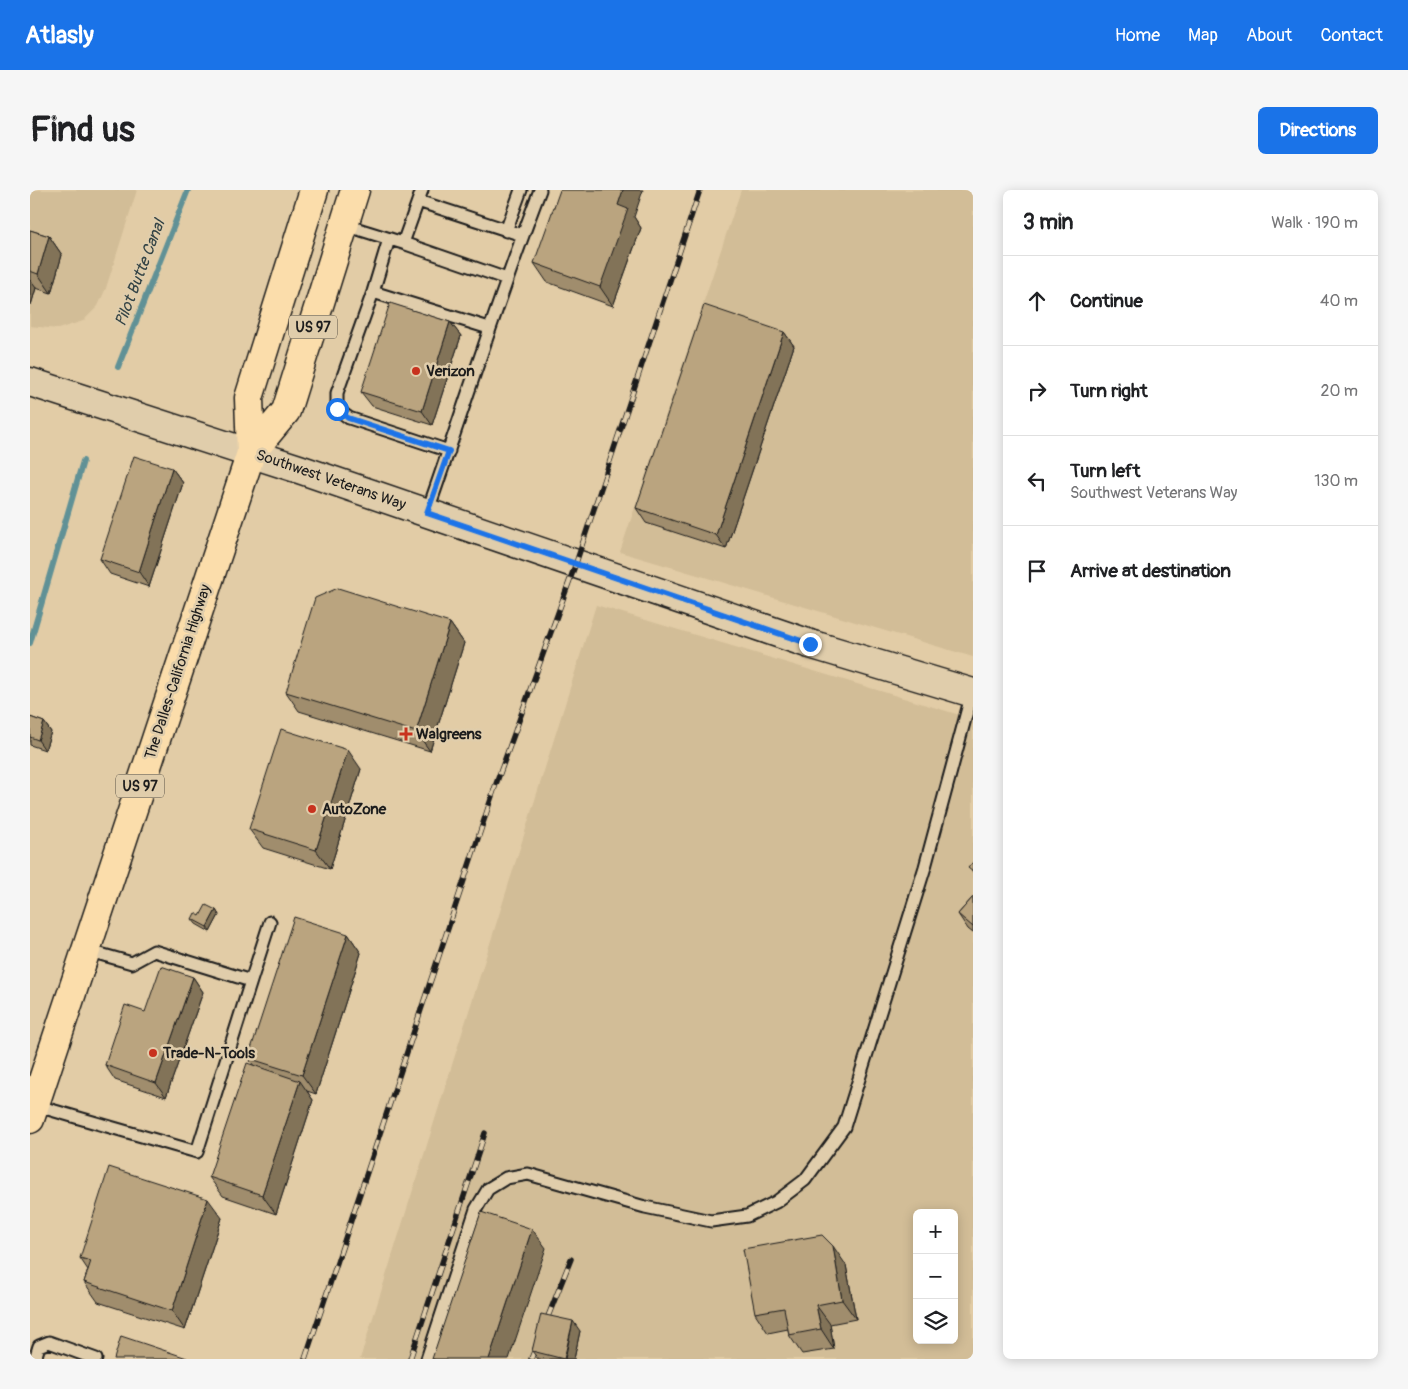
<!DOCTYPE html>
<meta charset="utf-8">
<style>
:root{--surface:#fff;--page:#f6f6f6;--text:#202124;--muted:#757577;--line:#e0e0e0;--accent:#1a73e8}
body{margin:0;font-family:Pangolin,sans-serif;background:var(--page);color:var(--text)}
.controls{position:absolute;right:15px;bottom:15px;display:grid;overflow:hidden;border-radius:8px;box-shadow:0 2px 12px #0003}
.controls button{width:45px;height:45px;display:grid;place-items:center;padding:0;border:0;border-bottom:1px solid var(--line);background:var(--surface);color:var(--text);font:25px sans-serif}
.stop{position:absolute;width:15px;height:15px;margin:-11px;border:4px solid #1a73e8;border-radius:50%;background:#fff}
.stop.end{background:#1a73e8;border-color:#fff;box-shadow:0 1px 5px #0008}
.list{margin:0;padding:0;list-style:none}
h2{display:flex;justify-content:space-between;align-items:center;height:65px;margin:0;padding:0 20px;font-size:21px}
h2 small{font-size:16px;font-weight:400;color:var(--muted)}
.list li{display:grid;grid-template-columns:32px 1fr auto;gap:15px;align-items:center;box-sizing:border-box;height:90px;padding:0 20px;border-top:1px solid var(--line)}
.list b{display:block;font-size:19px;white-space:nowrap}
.list p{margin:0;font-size:16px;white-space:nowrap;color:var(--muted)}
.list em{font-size:16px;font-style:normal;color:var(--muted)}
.icon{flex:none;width:28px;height:28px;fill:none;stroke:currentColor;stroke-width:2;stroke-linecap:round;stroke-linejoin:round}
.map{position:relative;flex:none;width:943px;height:1169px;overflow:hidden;border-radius:8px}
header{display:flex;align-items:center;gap:30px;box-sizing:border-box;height:70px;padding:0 25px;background:var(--accent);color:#fff}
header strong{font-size:24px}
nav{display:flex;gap:28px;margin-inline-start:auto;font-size:18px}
.intro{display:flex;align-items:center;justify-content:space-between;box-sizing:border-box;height:120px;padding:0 30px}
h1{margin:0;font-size:35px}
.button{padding:12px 22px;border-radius:8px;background:var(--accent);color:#fff;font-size:18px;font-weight:700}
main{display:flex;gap:30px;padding:0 30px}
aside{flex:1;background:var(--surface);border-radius:8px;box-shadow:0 2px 12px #0003}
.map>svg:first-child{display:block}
.built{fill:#d2bd97;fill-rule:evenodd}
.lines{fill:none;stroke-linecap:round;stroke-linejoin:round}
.stream{stroke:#609196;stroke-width:6}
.lane-casing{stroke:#1c1c1c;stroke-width:15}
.secondary-casing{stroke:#1c1c1c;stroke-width:31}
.highway-casing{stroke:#1c1c1c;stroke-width:31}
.lane{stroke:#e0cdab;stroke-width:11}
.secondary{stroke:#e0cdab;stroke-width:28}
.highway{stroke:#fbddab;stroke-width:28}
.rail-casing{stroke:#1c1c1c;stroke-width:5.5}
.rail{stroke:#e0cdab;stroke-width:4;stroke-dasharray:11;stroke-linecap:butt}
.wall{fill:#a08d6d;stroke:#1c1c1c}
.shaded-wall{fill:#827359;stroke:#1c1c1c}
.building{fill:#baa47f;stroke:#1c1c1c}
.route{stroke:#1a73e8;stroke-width:6}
.poi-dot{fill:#c8321e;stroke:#e0cdab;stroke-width:2}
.labels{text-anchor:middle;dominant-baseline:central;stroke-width:5;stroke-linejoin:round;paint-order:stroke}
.shield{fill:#e0cdab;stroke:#575147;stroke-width:1}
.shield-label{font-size:14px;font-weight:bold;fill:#1c1c1c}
.poi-label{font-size:15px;font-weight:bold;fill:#1c1c1c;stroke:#e0cdab;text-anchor:start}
.street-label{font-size:15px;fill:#1c1c1c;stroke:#e0cdab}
.water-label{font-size:16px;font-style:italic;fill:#334345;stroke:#e0cdab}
</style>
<header>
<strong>Atlasly</strong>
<nav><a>Home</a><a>Map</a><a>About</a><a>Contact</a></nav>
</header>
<div class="intro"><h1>Find us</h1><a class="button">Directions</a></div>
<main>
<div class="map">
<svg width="943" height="1169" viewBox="0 0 943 1169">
<rect width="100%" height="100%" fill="#e2cca6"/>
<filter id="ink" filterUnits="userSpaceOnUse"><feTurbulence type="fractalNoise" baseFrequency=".02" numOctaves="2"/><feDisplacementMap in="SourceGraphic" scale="10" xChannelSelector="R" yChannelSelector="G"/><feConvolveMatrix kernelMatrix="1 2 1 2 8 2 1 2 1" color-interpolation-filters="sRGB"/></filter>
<g filter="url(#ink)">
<path class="built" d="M0 0H107L76 98 68 116 53 131 28 139 0 136Z
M711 0H943V467L590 362Z
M566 415 943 529V1169H330ZM887 1023H924V1150H887Z"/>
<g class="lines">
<path class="stream" d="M88 177 158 0
M0 453 53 271"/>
<g class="lane-casing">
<path id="lane" d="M388 11 492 45
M315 35 373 53 477 89
M476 41 491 0
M359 49 343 102 307 203V219L319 228 419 261
M373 53 392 0
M343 102 459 138
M397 323C435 215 469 106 510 0
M221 791 240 732
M4 915 167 962 221 791 124 761 102 773 56 760
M5 1169 9 1156 19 1152 66 1169
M397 1169 446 1019 458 999 476 988 498 984 615 1017 681 1031 717 1026 746 1012 775 990 814 937 895 677 942 503"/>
</g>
<g class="secondary-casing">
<path id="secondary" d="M0 192 269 279 780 454 943 503"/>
</g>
<g class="highway-casing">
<path id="highway" d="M221 263 256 221 325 0
M0 929 221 263 219 208 284 0"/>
</g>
<use href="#lane" class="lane"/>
<use href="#secondary" class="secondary"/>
<use href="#highway" class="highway"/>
<g class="rail-casing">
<path id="rail" d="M275 1169 466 594 546 373 670 0
M380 1169 455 943
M501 1169 541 1069"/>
</g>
<use href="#rail" class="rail"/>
</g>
<path class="wall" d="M604 27 611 38 583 116 517 92 504 73Z
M0 40 19 46 32 65 21 103 6 98 1 115 0 114Z
M420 132 431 146 402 235 342 216 331 202Z
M754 142 764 156 696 359 616 333 606 318Z
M142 278 153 293 119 397 80 384 70 369Z
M420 433 434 453 400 561 269 521 256 502Z
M0 527 14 532 21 542 15 560 0 555Z
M331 579 300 679 233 658 219 639Z
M943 707V743L938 739 928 724Z
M186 720 189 725 180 742 166 734 162 729Z
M318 744 331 763 286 904 277 901 283 910 246 1024 193 1006 179 987 224 876 218 868Z
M163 787 173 802 136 907 85 890 75 875 115 822Z
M192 1028 155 1140 68 1112 54 1092 58 1080 50 1068Z
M816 1075 826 1129 800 1134 804 1159 772 1164 759 1145 758 1139 738 1143 725 1123Z
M550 1141 544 1169H508L502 1161Z"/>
<path class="shaded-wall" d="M593 0H613L604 27 611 38 583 116 570 97 588 15Z
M19 46 32 65 21 103 8 84Z
M0 90 6 98 1 115 0 113Z
M420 132 431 146 402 235 392 221Z
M754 142 764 156 696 359 686 345Z
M142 278 153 293 119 397 109 382Z
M420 433 434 453 400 561 386 542Z
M14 532 21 542 15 560 8 550Z
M318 560 331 579 300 679 286 660Z
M186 720 189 725 180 742 177 737Z
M318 744 331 763 286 904 272 885Z
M163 787 173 802 136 907 126 893Z
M270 891 283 910 246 1024 232 1005Z
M178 1009 192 1028 155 1140 142 1121Z
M502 1039 516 1058 479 1169H459Z
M803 1056 816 1075 826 1129 812 1110Z
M786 1115 800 1134 804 1159 791 1139Z
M543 1131 550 1141 544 1169H535Z"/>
<path class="building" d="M530 0H593L588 15 598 19 570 97 504 73Z
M0 40 19 46 8 84 0 81Z
M360 113 420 132 392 221 331 202Z
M674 115 754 142 686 345 606 318Z
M104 266 142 278 109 382 70 369Z
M308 398 420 433 386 542 256 502 285 408Z
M0 527 14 532 8 550 0 547Z
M251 539 318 560 286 660 219 639Z
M943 672V682L938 678Z
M943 707V737L928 724Z
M176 715 186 720 177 737 162 729 165 723 170 726Z
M264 727 318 744 272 885 218 868Z
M131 776 163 787 126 893 75 875 95 815 115 822Z
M217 873 270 891 232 1005 179 987Z
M79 977 178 1009 142 1121 54 1092 61 1071 50 1068Z
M451 1022 502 1039 459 1169H402Z
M792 1045 803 1056 812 1110 786 1115 791 1139 759 1145 754 1118 725 1123 713 1059Z
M511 1124 543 1131 534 1169 502 1161Z
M91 1146 157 1168V1169H84Z"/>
</g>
<g class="lines" filter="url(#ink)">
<path class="route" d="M307 219 318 228 419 261 397 323 780 454"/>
</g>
<g class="poi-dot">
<circle cx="386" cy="181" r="5"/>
<path d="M373.5 536.5h5v5h5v5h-5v5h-5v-5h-5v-5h5z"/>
<circle cx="282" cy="619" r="5"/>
<circle cx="123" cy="863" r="5"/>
</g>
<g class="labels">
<g class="shield">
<rect x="259" y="125.5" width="48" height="23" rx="4"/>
<rect x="86" y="584.5" width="48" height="23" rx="4"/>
</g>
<g class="shield-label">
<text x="283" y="137">US 97</text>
<text x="110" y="596">US 97</text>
</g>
<g class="poi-label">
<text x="396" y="181">Verizon</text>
<text x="386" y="544">Walgreens</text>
<text x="292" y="619">AutoZone</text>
<text x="133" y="863">Trade-N-Tools</text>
</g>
<g class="street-label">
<text transform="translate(301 290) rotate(19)">Southwest Veterans Way</text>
<text transform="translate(148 482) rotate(-72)">The Dalles-California Highway</text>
</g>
<g class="water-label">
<text transform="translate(110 83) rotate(-69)">Pilot Butte Canal</text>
</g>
</g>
</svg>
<div class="controls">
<button>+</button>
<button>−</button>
<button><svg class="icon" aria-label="layers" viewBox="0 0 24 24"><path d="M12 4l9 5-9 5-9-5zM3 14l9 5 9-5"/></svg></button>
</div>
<div class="stop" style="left:307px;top:219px"></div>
<div class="stop end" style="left:780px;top:454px"></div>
</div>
<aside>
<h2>3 min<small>Walk · 190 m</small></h2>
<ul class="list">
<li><svg class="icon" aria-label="ahead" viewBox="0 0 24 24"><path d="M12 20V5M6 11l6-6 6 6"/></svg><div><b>Continue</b></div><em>40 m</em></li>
<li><svg class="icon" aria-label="right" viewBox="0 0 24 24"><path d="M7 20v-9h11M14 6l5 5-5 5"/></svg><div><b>Turn right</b></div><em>20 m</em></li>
<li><svg class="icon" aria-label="left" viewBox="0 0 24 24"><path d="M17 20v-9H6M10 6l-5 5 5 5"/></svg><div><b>Turn left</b><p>Southwest Veterans Way</p></div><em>130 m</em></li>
<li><svg class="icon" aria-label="arrive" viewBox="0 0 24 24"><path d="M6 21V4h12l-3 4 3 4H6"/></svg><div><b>Arrive at destination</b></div></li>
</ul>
</aside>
</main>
